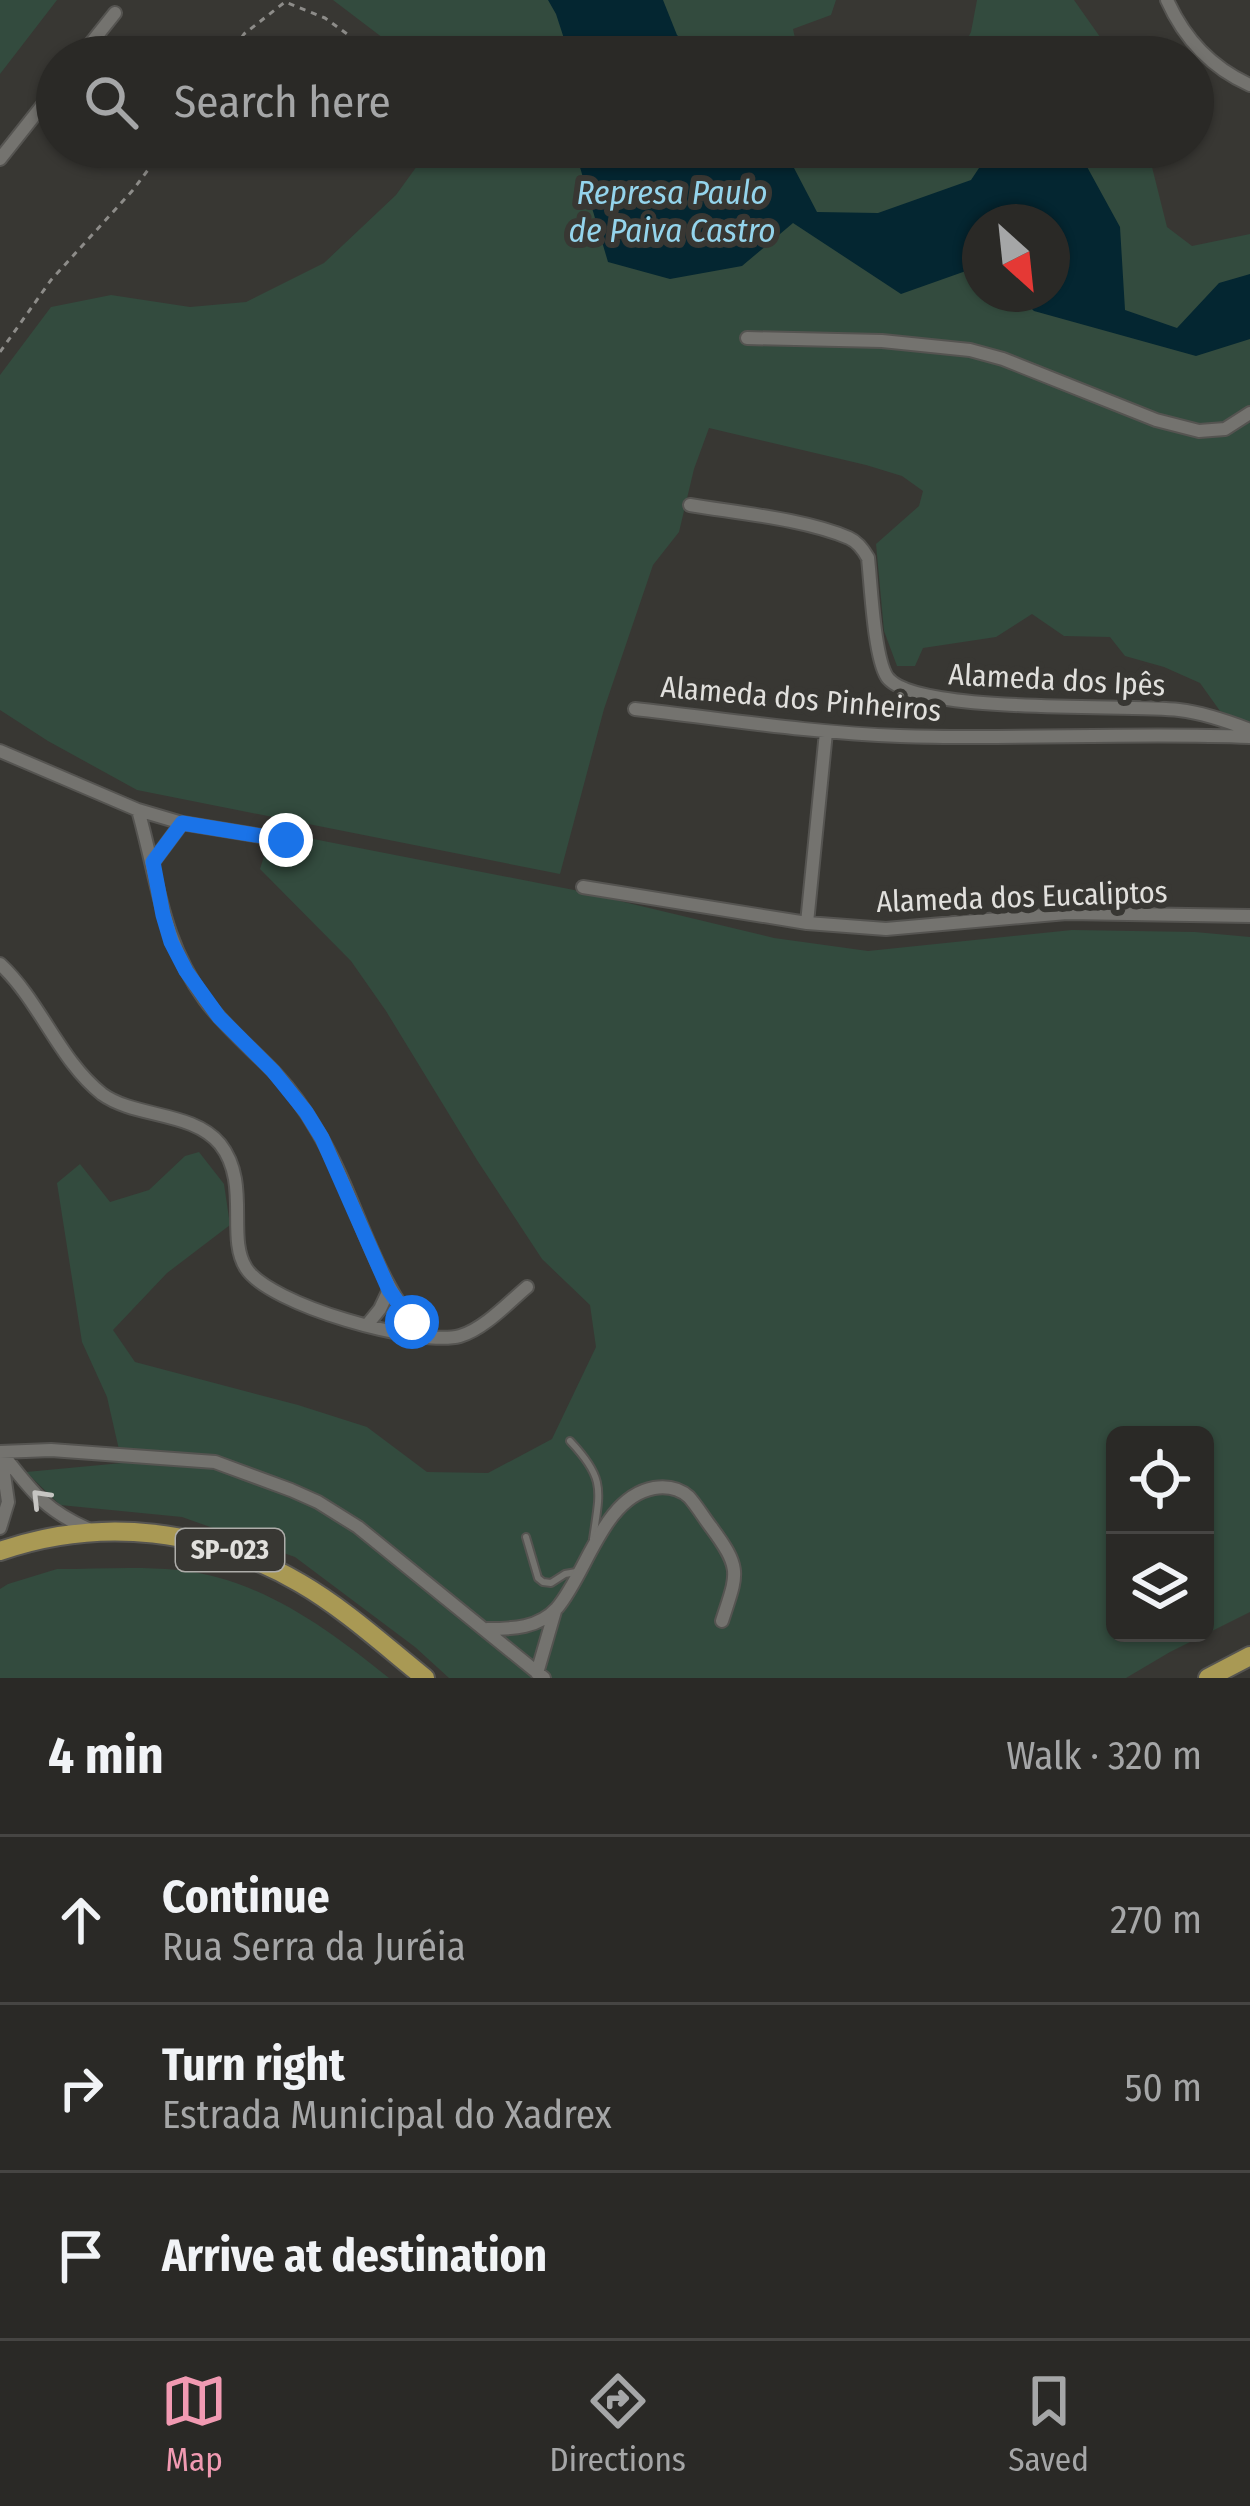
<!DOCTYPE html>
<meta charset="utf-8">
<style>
:root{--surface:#2a2926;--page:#363532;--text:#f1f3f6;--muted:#a5a6a7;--line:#464543;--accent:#f19ab2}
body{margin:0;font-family:"Fira Sans Condensed",sans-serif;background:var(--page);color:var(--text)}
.controls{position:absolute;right:36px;bottom:36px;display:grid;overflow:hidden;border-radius:18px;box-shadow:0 3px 9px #0004}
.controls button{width:108px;height:108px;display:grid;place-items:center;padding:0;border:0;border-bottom:3px solid var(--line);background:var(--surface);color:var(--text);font:60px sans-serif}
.compass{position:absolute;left:962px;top:204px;width:108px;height:108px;border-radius:50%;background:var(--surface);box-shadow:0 3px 9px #0004;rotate:153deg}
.stop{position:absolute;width:36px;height:36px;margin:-27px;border:9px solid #1a73e8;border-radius:50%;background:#fff}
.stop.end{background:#1a73e8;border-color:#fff;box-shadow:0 3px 12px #0008}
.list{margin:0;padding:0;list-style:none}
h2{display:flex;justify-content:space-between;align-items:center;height:156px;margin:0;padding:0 48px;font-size:51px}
h2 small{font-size:39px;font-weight:400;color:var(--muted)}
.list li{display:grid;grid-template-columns:78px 1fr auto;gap:36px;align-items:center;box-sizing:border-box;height:168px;padding:0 48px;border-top:3px solid var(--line)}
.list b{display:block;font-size:45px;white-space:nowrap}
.list p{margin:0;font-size:39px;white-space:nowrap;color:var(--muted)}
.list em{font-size:39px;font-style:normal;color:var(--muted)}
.icon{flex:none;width:66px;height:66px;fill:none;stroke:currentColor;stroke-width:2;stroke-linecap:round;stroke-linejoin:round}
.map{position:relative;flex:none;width:1250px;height:1678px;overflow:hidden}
.search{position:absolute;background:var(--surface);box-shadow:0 3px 9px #0004;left:36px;right:36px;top:36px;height:132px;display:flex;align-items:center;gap:30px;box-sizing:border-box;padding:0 42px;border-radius:66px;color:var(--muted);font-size:45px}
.sheet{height:660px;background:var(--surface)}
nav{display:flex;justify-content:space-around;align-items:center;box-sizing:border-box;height:168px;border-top:3px solid var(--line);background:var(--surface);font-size:33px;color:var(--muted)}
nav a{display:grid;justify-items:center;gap:6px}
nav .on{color:var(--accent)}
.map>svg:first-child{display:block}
.green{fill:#334b3e;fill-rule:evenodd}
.water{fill:#042631}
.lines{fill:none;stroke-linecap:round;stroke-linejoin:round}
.lane-casing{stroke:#555451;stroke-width:10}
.street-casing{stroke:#555451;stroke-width:16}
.primary-casing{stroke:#555451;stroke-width:22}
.path{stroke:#8d8c89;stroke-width:3;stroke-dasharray:6 6;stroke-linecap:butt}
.lane{stroke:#74736f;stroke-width:6}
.street{stroke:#74736f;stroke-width:12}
.primary{stroke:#a99954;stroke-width:18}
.oneway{stroke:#c6c5c2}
.route{stroke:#1a73e8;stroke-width:15}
.labels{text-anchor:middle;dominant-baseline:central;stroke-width:12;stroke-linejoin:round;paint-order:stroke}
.shield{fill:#383733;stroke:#aeadaa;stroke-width:3}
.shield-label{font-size:27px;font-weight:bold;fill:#e1e0dd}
.street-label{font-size:30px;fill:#e1e0dd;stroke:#383733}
.water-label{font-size:33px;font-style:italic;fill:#94d4ec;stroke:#383733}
</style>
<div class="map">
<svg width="1250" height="1678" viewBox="0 0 1250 1678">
<rect width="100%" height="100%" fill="#383733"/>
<path class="green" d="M0 0H57L0 74Z
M333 0H836L831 15 793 29 799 57H408Z
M977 0H1074L1105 44 1104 57H958L971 32Z
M425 147H843L875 160 922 154 928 147H1141L1151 163 1167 227 1192 246 1250 234V723L1220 711 1200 683 1164 667 1125 656 1110 637 1064 636 1032 614 996 637 923 648 915 666H897L884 631 876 544 919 506 923 491 902 476 866 465 709 428 694 469 679 532 653 565 604 709 560 874 137 790 48 741 0 710V375L51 307 111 295 190 307 246 302 324 263 396 195 417 166ZM980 222H1052V294H980Z
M298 836 574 890 774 938 868 951 1072 930 1195 932 1250 937V1612L1170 1652 1126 1678H449L415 1647 295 1557 182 1517 60 1505 26 1472 122 1463 107 1397 82 1342 57 1183 80 1164 110 1202 149 1190 185 1156 199 1152 224 1184 230 1225 167 1273 113 1330 135 1362 298 1405 367 1427 427 1472 488 1473 552 1439 596 1347 590 1305 542 1259 477 1160 386 1011 351 961 260 869 266 850ZM1115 1435H1205V1633H1115Z
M57 1569C97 1569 138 1566 178 1570 259 1578 327 1628 389 1678H0V1589L8 1584Z"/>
<path class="water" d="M548 0H663L677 35 701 57H570L556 14Z
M574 147H783L817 212 878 213 971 180 993 147H1060L1080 154 1120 227 1125 310 1177 328 1219 283 1250 274V339L1196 356 1034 311 1016 294H1052V222H980V266L901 294 793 223 742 266 670 279 608 262Z"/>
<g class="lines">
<g class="lane-casing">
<path id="lane" d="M570 1441C606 1479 600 1490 593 1539
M526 1537 538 1578 543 1582 551 1583 565 1574 576 1572"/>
</g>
<g class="street-casing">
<path id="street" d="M1167 0C1184 38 1212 68 1250 85
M80 57 115 13
M0 159 57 87
M747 338 882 341 970 350 1003 359 1156 420 1199 431 1225 429 1250 413
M690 505C738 513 805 519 849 538 858 542 863 549 868 558 871 585 874 657 887 677 914 715 1126 704 1179 710 1204 713 1227 721 1250 730
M635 709C724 719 812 733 900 736 1017 740 1133 732 1250 737
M0 751 138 810 182 823 286 840
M138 810C158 880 161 939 205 1000 225 1027 251 1048 275 1073 292 1091 306 1111 318 1132 358 1199 371 1277 424 1336
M153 862 182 823
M583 887 807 923 886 929 1067 913 1250 916
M807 923 826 732
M0 964C40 1001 59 1060 102 1094 135 1118 193 1111 220 1144 251 1183 226 1237 246 1268 269 1305 419 1347 460 1336 484 1329 508 1303 527 1287
M367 1325 380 1309 389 1290
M0 1452 51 1450 215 1462 291 1490 318 1502 358 1527 544 1678
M1 1452C31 1490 43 1509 88 1529
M0 1528 8 1502 1 1453
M487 1629C513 1629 539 1628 557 1608 587 1573 603 1497 654 1488 667 1486 679 1488 689 1497 697 1506 704 1518 711 1527 743 1570 737 1574 722 1621
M537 1673 555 1611"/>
</g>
<g class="primary-casing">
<path id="primary" d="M0 1551C102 1516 207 1529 300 1583 345 1609 385 1646 425 1678
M1208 1678 1250 1656"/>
</g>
<path class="path" d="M228 57 244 34 285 2 325 18 379 57
M388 161 400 147
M0 352 51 280 133 190 165 147"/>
<use href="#lane" class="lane"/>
<use href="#street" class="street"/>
<use href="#primary" class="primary"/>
</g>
<defs><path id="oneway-chevron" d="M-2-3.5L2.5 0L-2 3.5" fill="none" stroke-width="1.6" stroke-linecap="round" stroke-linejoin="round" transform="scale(3)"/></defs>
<use class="oneway" href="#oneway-chevron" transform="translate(40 1498) rotate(-134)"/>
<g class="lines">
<path class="route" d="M286 840 182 823 153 862 163 915 171 942 186 971 219 1017 273 1071 306 1112 322 1138 389 1290 412 1322"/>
</g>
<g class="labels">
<rect class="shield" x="176" y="1529" width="108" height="42" rx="9"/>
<g class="shield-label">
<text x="230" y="1550">SP-023</text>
</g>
<g class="street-label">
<text transform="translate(1057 680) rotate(3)">Alameda dos Ipês</text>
<text transform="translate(801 699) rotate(5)">Alameda dos Pinheiros</text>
<text transform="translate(1022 897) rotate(-2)">Alameda dos Eucaliptos</text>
</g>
<g class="water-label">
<text x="672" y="193">Represa Paulo<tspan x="672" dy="38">de Paiva Castro</tspan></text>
</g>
</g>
</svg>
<div class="controls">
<button><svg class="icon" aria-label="locate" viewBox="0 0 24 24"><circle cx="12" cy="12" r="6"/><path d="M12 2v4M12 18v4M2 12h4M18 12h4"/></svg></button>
<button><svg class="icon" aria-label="layers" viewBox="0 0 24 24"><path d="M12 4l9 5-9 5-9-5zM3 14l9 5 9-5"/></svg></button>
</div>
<svg class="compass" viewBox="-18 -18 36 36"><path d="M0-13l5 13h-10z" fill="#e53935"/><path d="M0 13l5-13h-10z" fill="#a5a6a7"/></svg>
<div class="stop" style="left:412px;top:1322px"></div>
<div class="stop end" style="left:286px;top:840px"></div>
<div class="search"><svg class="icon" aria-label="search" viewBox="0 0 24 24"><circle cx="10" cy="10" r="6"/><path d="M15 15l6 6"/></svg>Search here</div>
</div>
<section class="sheet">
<h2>4 min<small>Walk · 320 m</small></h2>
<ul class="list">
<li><svg class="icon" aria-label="ahead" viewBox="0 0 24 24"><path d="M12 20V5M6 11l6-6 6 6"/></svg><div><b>Continue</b><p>Rua Serra da Juréia</p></div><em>270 m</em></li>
<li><svg class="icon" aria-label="right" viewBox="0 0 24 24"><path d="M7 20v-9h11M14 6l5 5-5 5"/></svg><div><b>Turn right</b><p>Estrada Municipal do Xadrex</p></div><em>50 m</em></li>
<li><svg class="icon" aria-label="arrive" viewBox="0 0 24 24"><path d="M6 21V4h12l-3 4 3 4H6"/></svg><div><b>Arrive at destination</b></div></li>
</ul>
</section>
<nav>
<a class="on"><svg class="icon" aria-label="map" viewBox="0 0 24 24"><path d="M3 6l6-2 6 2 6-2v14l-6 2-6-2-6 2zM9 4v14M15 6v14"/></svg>Map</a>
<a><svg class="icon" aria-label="directions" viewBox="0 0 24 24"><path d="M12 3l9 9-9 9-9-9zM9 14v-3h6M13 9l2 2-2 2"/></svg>Directions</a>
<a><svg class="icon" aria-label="saved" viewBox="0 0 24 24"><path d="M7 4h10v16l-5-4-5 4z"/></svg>Saved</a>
</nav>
